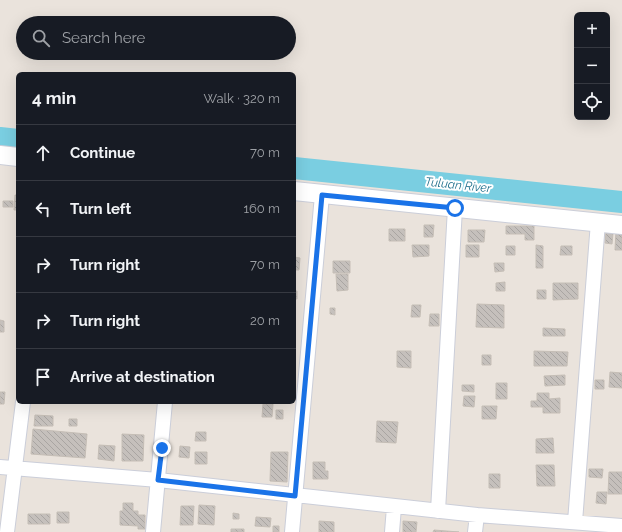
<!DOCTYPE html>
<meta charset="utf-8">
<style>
:root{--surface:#171b24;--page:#242831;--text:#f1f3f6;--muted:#9ea1a6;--line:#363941}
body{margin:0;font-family:Raleway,sans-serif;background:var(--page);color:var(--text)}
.controls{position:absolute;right:12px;top:12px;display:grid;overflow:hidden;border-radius:6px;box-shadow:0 4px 16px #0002}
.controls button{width:36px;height:36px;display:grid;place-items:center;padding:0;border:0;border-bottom:1px solid var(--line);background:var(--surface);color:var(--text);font:20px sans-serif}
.stop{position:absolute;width:12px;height:12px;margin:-9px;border:3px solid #1a73e8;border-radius:50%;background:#fff}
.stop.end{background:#1a73e8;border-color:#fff;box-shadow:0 1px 4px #0008}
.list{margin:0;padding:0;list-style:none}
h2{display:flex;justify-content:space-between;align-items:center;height:52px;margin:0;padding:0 16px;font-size:17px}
h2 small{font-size:13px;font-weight:400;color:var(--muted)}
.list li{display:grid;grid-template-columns:26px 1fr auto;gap:12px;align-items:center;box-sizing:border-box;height:56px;padding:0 16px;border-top:1px solid var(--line)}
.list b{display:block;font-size:15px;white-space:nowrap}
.list em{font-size:13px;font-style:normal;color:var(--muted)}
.icon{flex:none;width:22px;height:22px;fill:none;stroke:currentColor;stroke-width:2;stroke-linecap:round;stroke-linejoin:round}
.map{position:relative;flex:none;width:622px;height:532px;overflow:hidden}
.search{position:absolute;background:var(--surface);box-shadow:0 4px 16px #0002;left:16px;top:16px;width:280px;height:44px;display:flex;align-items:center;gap:10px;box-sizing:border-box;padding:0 14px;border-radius:22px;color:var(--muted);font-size:15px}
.panel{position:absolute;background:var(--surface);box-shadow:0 4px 16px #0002;left:16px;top:72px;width:280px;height:332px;border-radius:6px}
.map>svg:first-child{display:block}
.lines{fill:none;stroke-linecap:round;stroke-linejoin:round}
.river{stroke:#7acee1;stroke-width:22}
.building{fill:url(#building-back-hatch);stroke:#c5beb6}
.minor-casing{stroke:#cbced9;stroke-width:16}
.tertiary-casing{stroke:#cbced9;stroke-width:20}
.minor{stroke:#fff;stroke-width:14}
.tertiary{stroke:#fff;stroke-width:18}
.route{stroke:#1a73e8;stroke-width:5}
.labels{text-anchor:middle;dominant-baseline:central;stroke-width:4;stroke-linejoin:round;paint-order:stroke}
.water-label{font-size:12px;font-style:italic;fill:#1c6d8a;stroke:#fff}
</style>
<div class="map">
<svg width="622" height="532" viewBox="0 0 622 532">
<defs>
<pattern id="building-back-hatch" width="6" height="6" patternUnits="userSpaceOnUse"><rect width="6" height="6" fill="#c5c0bc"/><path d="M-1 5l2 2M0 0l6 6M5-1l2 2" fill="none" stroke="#a9a5a2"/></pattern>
</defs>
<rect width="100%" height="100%" fill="#eae3dc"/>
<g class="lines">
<path class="river" d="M0 138 18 140
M294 168 622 202"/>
</g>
<path class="building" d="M15 195H18V210H14Z
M3 201H13V207H3Z
M424 225H434L433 237H424Z
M506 226H534V240H525V234H506Z
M389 229H405V241H389Z
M468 230H485L484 242H468Z
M616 230 622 231V250H615Z
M606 232 613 233 612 244 605 243Z
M412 245H429V256L413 257Z
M466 245H479V257H466Z
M536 245 543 246V268H536Z
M506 246H515V255H506Z
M561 246H572V255H560Z
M294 257 300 258 299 270H294Z
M333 261H350V273H333Z
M494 263H504V271L495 272Z
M336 274H348V290L337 291Z
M505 282V291H496V283Z
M553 283H578V299L553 300Z
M537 290H546V299H537Z
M294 291H297V299H294Z
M477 304 504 305V328L476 327Z
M412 305H421L420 317H411Z
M330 308H335V315L330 314Z
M430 314H439V326H429Z
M0 320 4 321V332H0Z
M543 328 565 329V336H543Z
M397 351H411V368L397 367Z
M534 351 568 352 567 366H534Z
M482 355H491V365H482Z
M610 372 622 373V388L609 387Z
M565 375V385L545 386 544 376Z
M595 380H604V389H595Z
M496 383H507V399H496Z
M462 385H474V392L462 391Z
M0 392H5L4 404H0Z
M537 393H549V399L560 398V413H543V407H531V401H537Z
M464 396H475L474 407 463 406Z
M263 404H273L272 417H262Z
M482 406H497L496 419H482Z
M276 410H283V419H276Z
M35 415 53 416V426H34Z
M69 419H77V426H69Z
M377 421 398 422 396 443 376 442Z
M33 429 87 434 85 458 31 454Z
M196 432H206V441H195Z
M122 434 144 435 143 461H122Z
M553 438 554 453H536V439Z
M99 445 115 446 114 461 98 459Z
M180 446 190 447 189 458 179 457Z
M195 452H207V464H195Z
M271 452H288L287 482 270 481Z
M313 462H325V471H328V479H313Z
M536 465H554L555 486H537Z
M589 469H603L602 478 589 477Z
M609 472H622V494H608Z
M489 474H500V488H489Z
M597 492H607L606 504 596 503Z
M123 503H133V511H138V515H145V529H138V526L120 525V511H123Z
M199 505 215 506 214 525 198 524Z
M181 506H194L193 525H180Z
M57 512H69V523H57Z
M233 513 239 514V519H233Z
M28 514H50V524H28Z
M256 517 271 518 270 527 255 526Z
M319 521 334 522V532H319Z
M403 521 417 522 416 532H403Z
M273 526H279V532H273Z
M231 529H244V532H231Z
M434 530 459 532H433Z"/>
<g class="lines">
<g class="minor-casing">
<path id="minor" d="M0 467 158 480 477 515 622 526
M438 511 455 208
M575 522 598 222
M7 532 23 402
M153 532 165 402
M292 532 322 195
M392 532 394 507
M475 532 477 515"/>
</g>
<g class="tertiary-casing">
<path id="tertiary" d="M0 155 18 157
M294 191 622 225"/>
</g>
<use href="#minor" class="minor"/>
<use href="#tertiary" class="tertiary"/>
</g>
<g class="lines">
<path class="route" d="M162 448 158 480 295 496 322 195 455 208"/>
</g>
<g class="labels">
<g class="water-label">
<text transform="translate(458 185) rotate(6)">Tuluan River</text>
</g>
</g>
</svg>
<div class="controls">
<button>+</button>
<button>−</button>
<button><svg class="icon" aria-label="locate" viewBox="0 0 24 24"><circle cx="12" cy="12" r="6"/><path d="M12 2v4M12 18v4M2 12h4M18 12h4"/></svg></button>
</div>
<div class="stop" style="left:455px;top:208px"></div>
<div class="stop end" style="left:162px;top:448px"></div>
<div class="search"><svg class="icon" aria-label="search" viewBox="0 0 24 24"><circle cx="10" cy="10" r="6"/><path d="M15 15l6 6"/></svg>Search here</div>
<section class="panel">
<h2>4 min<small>Walk · 320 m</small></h2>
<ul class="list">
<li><svg class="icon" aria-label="ahead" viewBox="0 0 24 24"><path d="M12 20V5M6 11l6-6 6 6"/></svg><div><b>Continue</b></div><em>70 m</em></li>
<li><svg class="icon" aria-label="left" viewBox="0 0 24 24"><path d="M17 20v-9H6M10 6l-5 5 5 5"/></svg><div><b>Turn left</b></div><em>160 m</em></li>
<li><svg class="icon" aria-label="right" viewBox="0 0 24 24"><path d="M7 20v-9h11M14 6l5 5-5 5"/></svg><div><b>Turn right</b></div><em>70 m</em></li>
<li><svg class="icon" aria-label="right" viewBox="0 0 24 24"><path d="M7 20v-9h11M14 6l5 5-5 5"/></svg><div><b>Turn right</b></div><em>20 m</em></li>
<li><svg class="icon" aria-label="arrive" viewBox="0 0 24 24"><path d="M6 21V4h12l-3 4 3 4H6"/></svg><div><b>Arrive at destination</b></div></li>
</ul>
</section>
</div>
